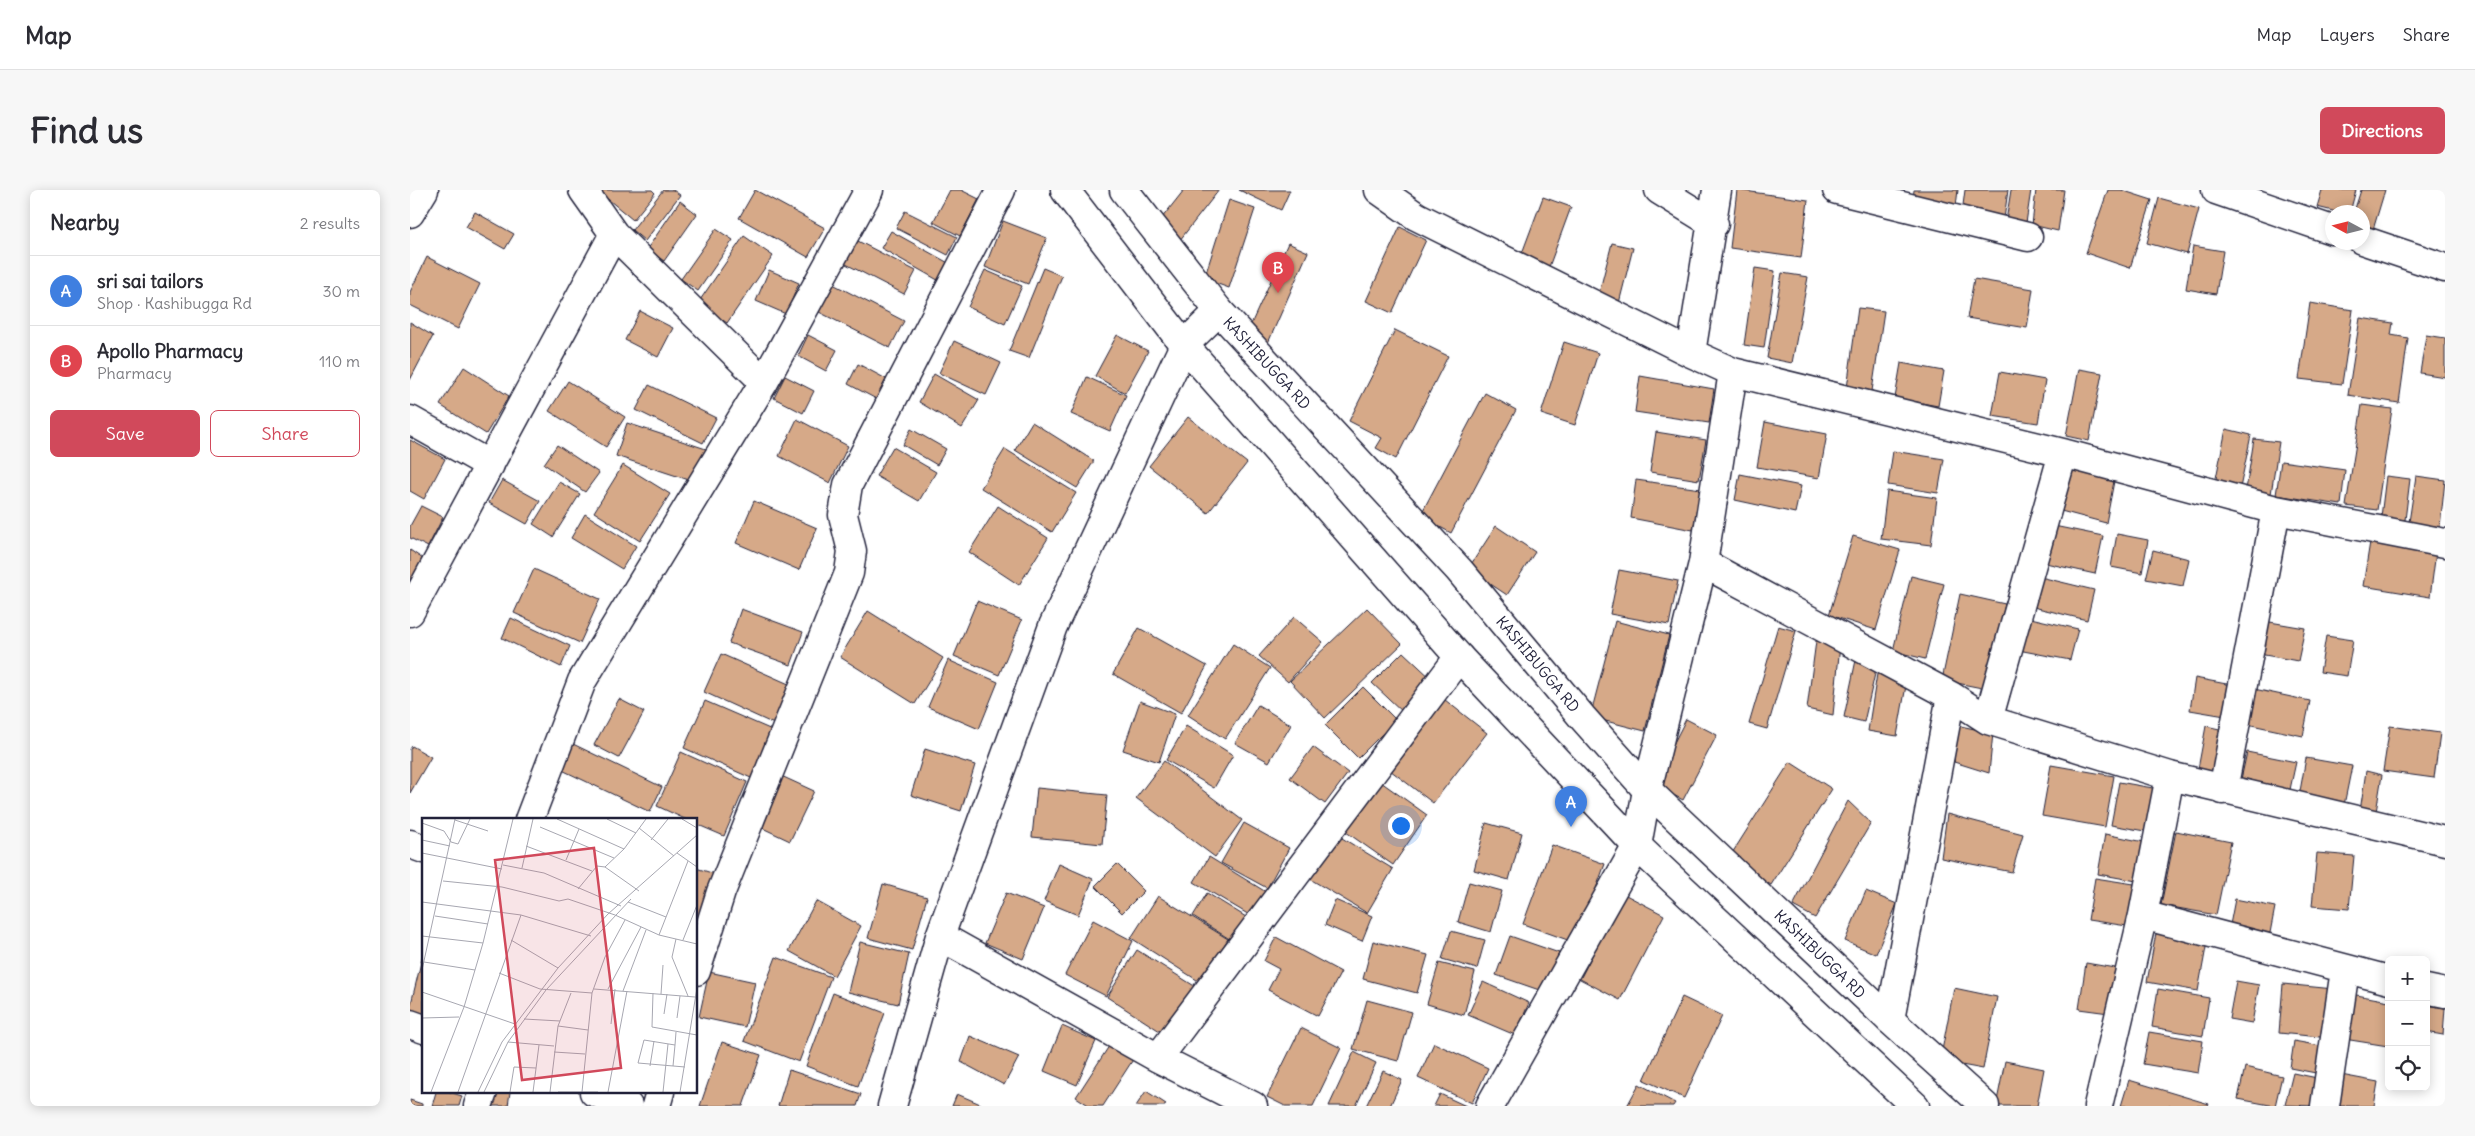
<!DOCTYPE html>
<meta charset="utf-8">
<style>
:root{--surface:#fff;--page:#f7f7f7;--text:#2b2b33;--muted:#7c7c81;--line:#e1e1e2;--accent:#d1495b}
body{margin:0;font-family:Delius,sans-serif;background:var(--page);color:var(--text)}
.controls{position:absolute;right:15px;bottom:15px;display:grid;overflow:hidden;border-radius:8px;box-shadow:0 2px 12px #0003}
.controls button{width:45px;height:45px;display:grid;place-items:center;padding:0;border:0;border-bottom:1px solid var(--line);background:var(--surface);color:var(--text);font:25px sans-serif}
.compass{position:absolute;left:1915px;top:15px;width:45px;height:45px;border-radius:50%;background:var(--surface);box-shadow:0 2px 12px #0003;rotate:277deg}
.you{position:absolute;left:990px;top:635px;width:18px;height:18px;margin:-12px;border:4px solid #fff;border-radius:50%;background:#1a73e8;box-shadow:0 0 0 8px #1a73e833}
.badge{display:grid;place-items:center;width:32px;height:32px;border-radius:50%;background:var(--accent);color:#fff;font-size:16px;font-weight:700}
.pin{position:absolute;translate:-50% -41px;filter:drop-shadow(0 1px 2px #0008)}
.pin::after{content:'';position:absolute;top:26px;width:18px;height:15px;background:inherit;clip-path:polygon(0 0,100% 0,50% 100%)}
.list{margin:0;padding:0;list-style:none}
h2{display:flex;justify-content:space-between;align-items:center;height:65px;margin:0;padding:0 20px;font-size:21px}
h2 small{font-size:16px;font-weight:400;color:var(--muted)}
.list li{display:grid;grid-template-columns:32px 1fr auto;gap:15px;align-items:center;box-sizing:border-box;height:70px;padding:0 20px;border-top:1px solid var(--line)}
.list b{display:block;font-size:19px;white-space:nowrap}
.list p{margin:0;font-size:16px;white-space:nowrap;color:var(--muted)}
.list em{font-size:16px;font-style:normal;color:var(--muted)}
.actions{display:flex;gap:10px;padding:15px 20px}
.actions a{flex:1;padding:11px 0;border:1px solid var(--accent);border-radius:8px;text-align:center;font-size:18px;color:var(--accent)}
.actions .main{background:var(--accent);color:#fff}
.icon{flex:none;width:28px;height:28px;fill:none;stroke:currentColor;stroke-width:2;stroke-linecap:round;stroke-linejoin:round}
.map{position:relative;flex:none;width:2035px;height:916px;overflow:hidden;border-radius:8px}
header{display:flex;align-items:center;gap:30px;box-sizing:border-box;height:70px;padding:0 25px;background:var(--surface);border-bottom:1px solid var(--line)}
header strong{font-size:24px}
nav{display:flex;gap:28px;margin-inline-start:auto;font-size:18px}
.intro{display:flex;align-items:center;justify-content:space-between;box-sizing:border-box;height:120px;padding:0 30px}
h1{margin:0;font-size:35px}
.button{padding:12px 22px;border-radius:8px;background:var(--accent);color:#fff;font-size:18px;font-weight:700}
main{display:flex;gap:30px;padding:0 30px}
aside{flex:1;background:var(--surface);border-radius:8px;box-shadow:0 2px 12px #0003}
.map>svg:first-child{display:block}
.building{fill:#d6a988;stroke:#22223b}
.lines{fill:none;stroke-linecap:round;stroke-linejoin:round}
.minor-casing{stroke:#22223b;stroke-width:31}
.major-casing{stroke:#22223b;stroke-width:31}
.minor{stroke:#fff;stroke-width:28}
.major{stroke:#fff;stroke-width:28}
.labels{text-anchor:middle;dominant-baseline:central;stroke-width:4;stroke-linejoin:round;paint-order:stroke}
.street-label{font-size:15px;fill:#22223b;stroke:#fff}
.inset-road{fill:none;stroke:#a7a7b1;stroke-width:1}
.view{fill:#d1495b;fill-opacity:0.15;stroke:#d1495b;stroke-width:2.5}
.inset-edge{fill:none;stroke:#22223b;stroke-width:2.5}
</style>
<header>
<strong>Map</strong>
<nav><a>Map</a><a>Layers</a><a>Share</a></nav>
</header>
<div class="intro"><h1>Find us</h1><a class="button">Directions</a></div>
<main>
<aside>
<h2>Nearby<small>2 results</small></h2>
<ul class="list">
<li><span class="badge" style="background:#3f7fe0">A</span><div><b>sri sai tailors</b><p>Shop · Kashibugga Rd</p></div><em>30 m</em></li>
<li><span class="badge" style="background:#e0444e">B</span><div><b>Apollo Pharmacy</b><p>Pharmacy</p></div><em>110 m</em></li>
</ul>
<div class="actions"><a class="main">Save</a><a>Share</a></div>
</aside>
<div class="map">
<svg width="2035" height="916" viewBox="0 0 2035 916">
<rect width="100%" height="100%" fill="#fff"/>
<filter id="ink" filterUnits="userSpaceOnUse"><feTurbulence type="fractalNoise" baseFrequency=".02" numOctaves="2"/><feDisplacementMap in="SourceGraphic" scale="10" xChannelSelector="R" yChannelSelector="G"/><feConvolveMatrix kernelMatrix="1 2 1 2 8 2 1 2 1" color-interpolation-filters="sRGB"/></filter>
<g filter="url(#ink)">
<path class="building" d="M187 0H242L245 3 223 30Z
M253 0H263L270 5 235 51 222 40Z
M345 0 415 38 398 67 329 28Z
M540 0H551L569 9 550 46 523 32Z
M774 0H809L766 55 744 38Z
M829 0H880L871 20Z
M1327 0 1398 10 1391 68 1320 58Z
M1504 0H1548L1546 16 1503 10Z
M1555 0H1598L1594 29 1552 23Z
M1601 0H1621L1616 33 1596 31Z
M1626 0H1654L1648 41 1622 35Z
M1698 0H1711L1742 10 1720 78 1676 63Z
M1912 0H1946L1940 22H1927L1907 17Z
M1951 0H1975L1962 43 1952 41V22H1944Z
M1133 7 1161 17 1136 85 1108 74Z
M1749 8 1789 19 1777 64 1737 53Z
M819 10 845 19 819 98 794 89Z
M270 11 287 24 254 71 237 59Z
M495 21 547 47 538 65 486 38Z
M65 22 104 44 95 59 56 37Z
M593 31 637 48 618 94 575 77Z
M990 37 1016 50 982 123 956 111Z
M306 39 323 50 288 101 271 89Z
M481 41 542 75 533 93 471 58Z
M334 46 363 66 317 133 288 113Z
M444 49 506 81 494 104 432 72Z
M878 53 898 62 858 153 837 143Z
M1202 53 1223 58 1207 121 1186 115Z
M1783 56 1813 61 1806 104 1776 99Z
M17 67 70 94 48 139 0 115V102Z
M633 78 652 86 619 168 599 161Z
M1345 78 1365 81 1354 158 1334 155Z
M359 80 389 93 376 124 346 111Z
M575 80 612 96 595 134 558 117Z
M1372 83 1398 87 1382 173 1357 168Z
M1564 89 1623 99 1617 138 1557 128Z
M421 93 494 131 480 158 407 121Z
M1900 113 1943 120 1932 194 1889 189Z
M1448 118 1474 121 1462 201 1437 198Z
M230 121 263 138 248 167 215 150Z
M1950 128 1983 133 1981 145 1998 148 1989 213 1938 205Z
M0 132 23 146 0 190Z
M985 140 1038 166 986 269 966 258 972 248 939 231Z
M398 145 427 160 416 181 388 166Z
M707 145 738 161 715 203 685 186Z
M2016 145 2035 148V187L2010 183Z
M544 151 591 173 576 205 529 183Z
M1154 152 1188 163 1165 235 1131 224Z
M1491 173 1534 181 1528 216 1485 208Z
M448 174 482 192 472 212 438 194Z
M54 177 99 206 76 244 30 215Z
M1669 179 1692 183 1679 251 1656 246Z
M1590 182 1635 190 1628 233 1582 226Z
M524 184 569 210 552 238 509 212Z
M375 186 404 201 393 223 364 208Z
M1230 186 1304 199 1299 233 1225 222Z
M677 187 716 205 700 241 661 224Z
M158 191 215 227 196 257 139 221Z
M239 195 306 228 293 253 226 220Z
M1075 203 1106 220 1041 343 1010 326Z
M1952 215 1982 219 1967 320 1936 316Z
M778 227 837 273 798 323 739 276Z
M387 229 438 256 420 293 369 266Z
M622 232 684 271 667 298 605 260Z
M1355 232 1417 244 1409 288 1347 277Z
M217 233 296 259 285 292 206 266Z
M501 239 536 259 527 275 493 255Z
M1816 239 1841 245 1830 298 1805 293Z
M1246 242 1296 250 1289 290 1240 282Z
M1844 249 1869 252 1861 304 1836 300Z
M0 250 35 269 14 309 0 301Z
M147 255 189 283 175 302 134 274Z
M483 257 526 282 509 311 466 286Z
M595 259 666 303 642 342 571 298Z
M1483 261 1534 269 1528 303 1478 295Z
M1871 271 1935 280 1931 315 1866 305Z
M213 275 260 304 230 351 184 322Z
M1661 275 1705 286 1696 333 1651 321Z
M1330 284 1391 296 1385 323 1325 310Z
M1976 286 2000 289 1995 330 1971 327Z
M2006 286 2035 290 2030 337 1999 332Z
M92 290 130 311 117 334 79 313Z
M1226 290 1291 299 1283 340 1221 328Z
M149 292 170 304 143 347 123 334Z
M1477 301 1527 308 1521 355 1471 349Z
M344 311 407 338 389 380 326 353Z
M11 316 33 327 18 357 0 348V336Z
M588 316 638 348 609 395 559 362Z
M175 324 226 356 212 379 161 348Z
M1639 335 1693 346 1685 384 1631 372Z
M1086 336 1125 362 1097 405 1058 379Z
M1707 344 1738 350 1732 383 1701 377Z
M1443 346 1490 360 1466 440 1419 425Z
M1960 352 2026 362 2020 407 1953 396Z
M0 360 16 371 0 393Z
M1743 360 1779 369 1773 396 1736 389Z
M124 379 190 409 170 453 104 423Z
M1209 380 1268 391 1259 435 1200 424Z
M1622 385 1684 400 1677 430 1615 415Z
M1501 386 1534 394 1515 469 1483 461Z
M1550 404 1595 414 1577 499 1532 490Z
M567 411 612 430 589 485 544 466Z
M957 418 992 454 915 528 880 491Z
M331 419 393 442 381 475 319 453Z
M458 421 533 468 505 514 430 467Z
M1612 426 1668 439 1660 470 1603 459Z
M884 427 913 452 878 492 849 466Z
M101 428 160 456 151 477 92 448Z
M1205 431 1259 445 1235 541 1180 527Z
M1854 431 1895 438 1888 471 1849 464Z
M1368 436 1386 441 1357 539 1339 534Z
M729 438 797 476 771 523 703 484Z
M1916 446 1943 450 1937 486 1910 482Z
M1406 451 1430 455 1423 525 1397 519Z
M823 454 860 478 815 549 778 525Z
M993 462 1024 491 994 523 962 493Z
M311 464 381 495 364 534 294 502Z
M538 470 588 492 569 539 518 517Z
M1446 470 1467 475 1454 532 1434 527Z
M1467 484 1497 490 1487 546 1458 541Z
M1785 488 1827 496 1821 527 1780 520Z
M953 497 986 530 948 568 915 535Z
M1844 499 1900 511 1893 546 1837 534Z
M1030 506 1077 543 1023 613 976 577Z
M209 509 234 522 209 568 184 555Z
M295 511 362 540 341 588 274 558Z
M730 511 765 524 749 572 713 560Z
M848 515 881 535 859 572 825 553Z
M1276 529 1307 545 1273 610 1243 594Z
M1546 535 1583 543 1579 583 1544 572Z
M776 536 823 565 804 598 756 570Z
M1796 536 1814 540 1806 582 1788 579Z
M1980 536 2030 543 2024 588 1973 581Z
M163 554 252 597 240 622 150 579Z
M2 556 21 567 0 603V559Z
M903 557 938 583 915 614 880 588Z
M515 559 565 575 551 621 501 605Z
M271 562 337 592 314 646 286 634V630H277L247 616Z
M1837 562 1886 572 1879 604 1830 594Z
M1896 568 1942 576 1933 620 1888 612Z
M754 571 832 630 805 667 726 608Z
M1380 572 1422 599 1361 695 1319 668Z
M1641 575 1704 586 1695 637 1632 626Z
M1956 581 1972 585 1966 622 1950 621Z
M367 584 404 601 380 651 344 634Z
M964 587 1017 625 983 675 929 637Z
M1709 592 1754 600 1746 643 1701 635Z
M627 598 697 605 692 654 622 647Z
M1438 611 1461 633 1405 728 1383 716Z
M1537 624 1613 644 1602 682 1531 668Z
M834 633 879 658 857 698 811 673Z
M1076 633 1112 643 1099 690 1064 680Z
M1766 641 1821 652 1806 725 1751 715Z
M1695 644 1739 653 1732 692 1688 684Z
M927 645 983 679 957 723 900 689Z
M1142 655 1195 674 1166 753 1113 734Z
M1907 663 1944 666 1939 719 1902 716Z
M799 667 856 702 841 726 784 692Z
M649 674 683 689 668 725 634 711Z
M707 674 734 701 712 723 685 696Z
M286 678 308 685 292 734 286 732Z
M1685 688 1724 694 1717 736 1678 730Z
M1059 692 1092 701 1081 742 1048 732Z
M473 694 517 707 502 760 458 748Z
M1456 701 1487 714 1466 764 1435 751Z
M596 703 634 718 613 769 575 753Z
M797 703 836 727 821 750 783 726Z
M1214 704 1254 725 1210 810 1170 789Z
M748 706 818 749 790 792 721 748Z
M1825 709 1865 717 1859 748 1819 740Z
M925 710 962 726 952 751 915 735Z
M406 711 451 736 424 786 379 761Z
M683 730 723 751 696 806 655 785Z
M1041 741 1075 750 1067 779 1032 769Z
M1746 743 1797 752 1788 801 1737 792Z
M1100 746 1149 763 1135 802 1086 785Z
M866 747 931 782 908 826 858 800 869 779 854 771Z
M963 751 1018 765 1007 803 953 789Z
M450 752 499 764 488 814 438 802Z
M727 760 786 797 756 845 697 807Z
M13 764H14V832L0 828V818Z
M366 767 421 787 389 872 334 851Z
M1029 773 1065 782 1054 825 1017 814Z
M1676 773 1705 778 1699 823 1669 819Z
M299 782 345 792 335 837 289 827Z
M1826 791 1849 795 1842 833 1819 829Z
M1073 792 1119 813 1105 845 1058 825Z
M1873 794 1924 799 1920 848 1869 843Z
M1544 798 1587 807 1573 879 1530 871Z
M1748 799 1799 808 1793 846 1742 837Z
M423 803 475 823 448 896 396 876Z
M1941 804 1979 811 1978 856 1934 849Z
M1272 807 1312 826 1274 908 1234 890Z
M957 810 1002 822 988 871 943 859Z
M2016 815 2035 818 2033 845 2016 842Z
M652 836 686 851 667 895 634 881Z
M891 838 931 858 903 916H875L857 907Z
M1739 842 1793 851 1788 883 1733 874Z
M560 846 609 867 594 895 551 872Z
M703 850 726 865 693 916H680L666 907Z
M1884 851 1916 857 1911 884 1880 878Z
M312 852 351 865 333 916H290Z
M1024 853 1078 878 1062 913 1008 888Z
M944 862 966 873 946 916H919Z
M1595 871 1634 879 1627 916H1586Z
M1835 877 1872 886 1865 916 1828 909Z
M379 880 451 904 447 916H368Z
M973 881 992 890 980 916H956Z
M1883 883 1912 889 1907 916 1875 915Z
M1931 885 1968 892 1964 916H1925Z
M1719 890 1799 914 1798 916H1711Z
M1229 894 1265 913 1263 916H1217Z
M736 901 756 914 755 916H726Z
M26 902H39L52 906 49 916H22Z
M82 902H100L98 916H79Z
M547 904 575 916H542Z
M1030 904 1056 916H1024Z
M0 910 12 914V916H0Z"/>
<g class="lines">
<g class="minor-casing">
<path id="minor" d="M173 0 204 44 354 192
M969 0 1006 26 1281 163 1323 182 1653 263 1866 320 2035 353
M1249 0 1304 34
M1427 0 1618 47
M1806 0 1922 40
M0 23 14 0
M1952 50 2035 78
M1281 163 1307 0
M0 230 80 275
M1293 373 1541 506 1578 530 1760 586 2035 651
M0 422 204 44
M1578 530 1653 263
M1813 600 1866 320
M119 630 172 491 354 192 459 0
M0 654 14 659
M1733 725 1979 790
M530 746 748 868 843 916
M286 781 311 702 439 383 442 361 433 325 438 295 591 0
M2016 799 2035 803
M1480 830 1541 506
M0 834 14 839
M748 868 1049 467
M184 902 218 916
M68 916 73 902
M246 916 250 902
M482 916 530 746 643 436 774 155 809 121
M1080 916 1227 656 1237 600 1293 373 1323 182
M1688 916 1733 725 1760 586
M1915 916 1935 780"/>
</g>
<g class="major-casing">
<path id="major" d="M655 0 774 155 1049 467 1227 656 1505 916
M714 0 809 121 1049 380 1172 527 1237 600 1480 830 1575 916"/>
</g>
<use href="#minor" class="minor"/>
<use href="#major" class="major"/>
</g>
</g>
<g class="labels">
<g class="street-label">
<text transform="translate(857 173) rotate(47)">KASHIBUGGA RD</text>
<text transform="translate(1128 474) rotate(50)">KASHIBUGGA RD</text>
<text transform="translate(1410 764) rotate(44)">KASHIBUGGA RD</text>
</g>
</g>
<g transform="translate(12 628)">
<rect width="275" height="275" fill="#fff"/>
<path class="inset-road" d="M135 1 202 31M185 1 214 15M260 1 275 10M33 2 66 13M0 5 22 13 29 24 36 26 48 1M118 9 192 40M217 10 252 38M0 22 28 28M229 22 246 1M104 28 170 53M0 35 80 51M255 35 275 49M144 42 157 11M81 47 122 55 199 88M183 49 217 73M100 50 111 1M21 63 80 69 137 83 146 81 193 97 237 117 275 126M156 71 175 48 183 49 202 31 224 1M0 84 99 97 169 118M206 84 244 99M13 98 66 106M237 117 266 43M0 118 61 125M254 121 250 139 266 178M89 122 136 150M261 122 275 87M2 144 53 152M0 152 33 1M77 155 118 171 170 175M172 171 273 179M186 171 219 109M201 173 224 112M0 174 93 206M231 175 230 209 275 217M239 176 241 147M242 196 245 176M0 200 37 199M255 200 258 178M102 201 138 203M189 206 193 171M136 208 166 212M254 214 253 227 222 222 216 245 263 249M86 224 132 228M132 234 163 236M228 248 232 223M251 248 253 227M9 274 42 189 61 125 91 1M36 274 99 97M56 274 80 224 136 150 186 96 275 17M62 274 86 224 124 172 209 81M88 274 92 249 114 250M111 274 117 227M128 274 136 208 149 175M136 274H176M160 274 170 175 183 139 203 102M186 274 205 173M241 274 246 226M258 274 275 170"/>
<path class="view" d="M172 30 199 250 100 262 73 42Z"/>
<rect width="275" height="275" class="inset-edge"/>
</g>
</svg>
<div class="controls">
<button>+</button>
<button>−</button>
<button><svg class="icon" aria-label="locate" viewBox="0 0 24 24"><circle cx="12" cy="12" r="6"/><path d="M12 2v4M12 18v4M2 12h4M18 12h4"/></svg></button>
</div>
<svg class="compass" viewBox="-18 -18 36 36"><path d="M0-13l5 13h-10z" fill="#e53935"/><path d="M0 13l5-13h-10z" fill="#7c7c81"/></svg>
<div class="you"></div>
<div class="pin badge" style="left:1161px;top:637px;background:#3f7fe0">A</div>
<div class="pin badge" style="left:868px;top:103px;background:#e0444e">B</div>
</div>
</main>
